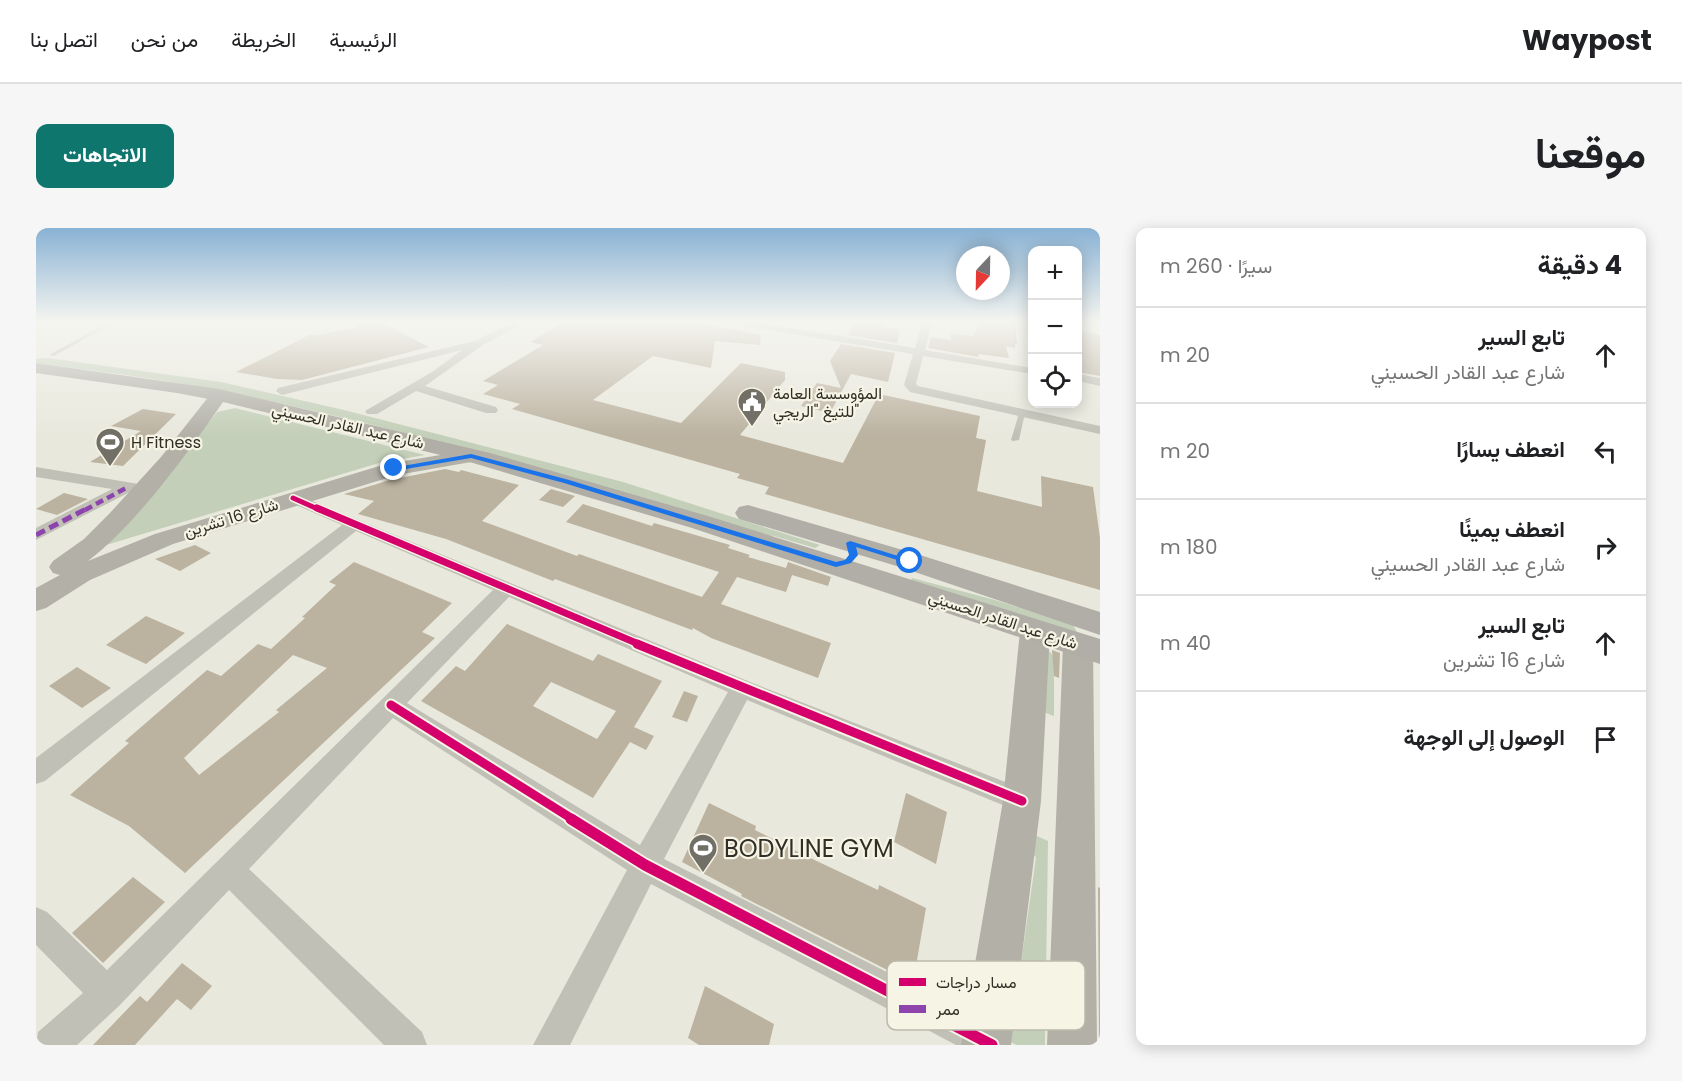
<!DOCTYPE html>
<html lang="ar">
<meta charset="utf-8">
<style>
:root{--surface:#fff;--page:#f6f6f6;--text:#202124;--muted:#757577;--line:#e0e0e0;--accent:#0f766e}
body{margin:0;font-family:Poppins,Vazirmatn,sans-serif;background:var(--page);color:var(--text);direction:rtl}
.controls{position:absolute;right:18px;top:18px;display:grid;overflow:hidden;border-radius:12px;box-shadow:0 3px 15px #0003}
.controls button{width:54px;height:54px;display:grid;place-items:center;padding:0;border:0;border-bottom:2px solid var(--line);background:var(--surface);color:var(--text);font:30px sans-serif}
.compass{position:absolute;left:920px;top:18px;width:54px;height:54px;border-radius:50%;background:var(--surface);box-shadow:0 3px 15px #0003;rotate:202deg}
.stop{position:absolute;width:18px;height:18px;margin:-14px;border:4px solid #1a73e8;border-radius:50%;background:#fff}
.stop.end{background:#1a73e8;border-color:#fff;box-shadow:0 2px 6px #0008}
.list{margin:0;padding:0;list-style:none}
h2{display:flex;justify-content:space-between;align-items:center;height:78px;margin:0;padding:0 24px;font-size:26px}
h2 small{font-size:20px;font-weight:400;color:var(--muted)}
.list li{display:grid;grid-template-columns:39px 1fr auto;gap:18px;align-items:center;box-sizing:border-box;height:96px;padding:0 24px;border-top:2px solid var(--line)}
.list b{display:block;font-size:22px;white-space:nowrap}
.list p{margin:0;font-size:20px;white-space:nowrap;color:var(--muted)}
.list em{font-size:20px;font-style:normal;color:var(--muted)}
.icon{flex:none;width:33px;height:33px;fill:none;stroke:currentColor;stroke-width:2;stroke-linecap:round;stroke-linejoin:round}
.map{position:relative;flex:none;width:1064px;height:817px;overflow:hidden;direction:ltr;border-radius:12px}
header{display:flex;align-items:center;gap:36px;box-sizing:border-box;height:84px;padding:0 30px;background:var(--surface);border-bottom:2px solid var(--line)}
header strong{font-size:28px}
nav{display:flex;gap:33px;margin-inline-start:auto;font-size:21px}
.intro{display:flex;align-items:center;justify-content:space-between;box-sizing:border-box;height:144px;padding:0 36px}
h1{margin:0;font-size:42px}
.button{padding:15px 27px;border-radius:12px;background:var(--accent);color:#fff;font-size:21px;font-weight:700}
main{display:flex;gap:36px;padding:0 36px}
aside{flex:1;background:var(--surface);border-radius:12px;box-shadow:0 3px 15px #0003}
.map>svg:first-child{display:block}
.green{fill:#c3cfb8}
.building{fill:#bbb2a0;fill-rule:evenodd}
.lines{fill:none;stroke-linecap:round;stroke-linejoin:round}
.lane{fill:#c1c0b7;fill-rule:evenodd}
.street{fill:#c1c0b7;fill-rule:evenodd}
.secondary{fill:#b2b0a7;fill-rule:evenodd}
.primary{fill:#b0aea6;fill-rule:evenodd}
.quiet-far1{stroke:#8e44ad;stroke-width:4.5;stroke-dasharray:8 4.5;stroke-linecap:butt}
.quiet{stroke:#8e44ad;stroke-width:5;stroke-dasharray:10 5;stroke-linecap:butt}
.cycleway-far3-casing{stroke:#f6f4e4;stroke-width:8}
.cycleway-far2-casing{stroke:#f6f4e4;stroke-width:10}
.cycleway-far1-casing{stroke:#f6f4e4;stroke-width:13}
.cycleway-casing{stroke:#f6f4e4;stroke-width:15}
.cycleway-far3{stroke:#d6006c;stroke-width:5}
.cycleway-far2{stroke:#d6006c;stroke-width:7}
.cycleway-far1{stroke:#d6006c;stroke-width:9}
.cycleway{stroke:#d6006c;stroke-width:11}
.route{fill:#1a73e8}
.labels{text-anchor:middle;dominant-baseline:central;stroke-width:4.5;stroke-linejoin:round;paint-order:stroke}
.far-poi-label{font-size:16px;fill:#312e26;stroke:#f6f4e4;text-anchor:start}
.far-street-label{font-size:16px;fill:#312e26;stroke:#f6f4e4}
.near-poi-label{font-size:24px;fill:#312e26;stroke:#f6f4e4;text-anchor:start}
.key{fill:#f6f4e4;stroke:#bbb9ab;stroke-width:1.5}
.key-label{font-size:16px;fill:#312e26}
</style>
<header>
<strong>Waypost</strong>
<nav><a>الرئيسية</a><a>الخريطة</a><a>من نحن</a><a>اتصل بنا</a></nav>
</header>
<div class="intro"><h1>موقعنا</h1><a class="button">الاتجاهات</a></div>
<main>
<aside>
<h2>4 دقيقة<small>سيرًا · 260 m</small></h2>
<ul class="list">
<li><svg class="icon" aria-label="ahead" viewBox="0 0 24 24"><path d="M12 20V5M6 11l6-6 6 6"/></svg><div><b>تابع السير</b><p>شارع عبد القادر الحسيني</p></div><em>20 m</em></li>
<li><svg class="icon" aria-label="left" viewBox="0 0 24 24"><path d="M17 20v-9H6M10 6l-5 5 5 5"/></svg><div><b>انعطف يسارًا</b></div><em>20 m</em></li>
<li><svg class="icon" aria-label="right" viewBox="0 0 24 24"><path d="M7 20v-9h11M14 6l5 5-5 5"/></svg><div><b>انعطف يمينًا</b><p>شارع عبد القادر الحسيني</p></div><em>180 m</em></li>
<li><svg class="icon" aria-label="ahead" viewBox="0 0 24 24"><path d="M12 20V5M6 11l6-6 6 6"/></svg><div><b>تابع السير</b><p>شارع 16 تشرين</p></div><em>40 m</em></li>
<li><svg class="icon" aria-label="arrive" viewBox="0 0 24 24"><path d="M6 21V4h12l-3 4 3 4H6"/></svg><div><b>الوصول إلى الوجهة</b></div></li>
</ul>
</aside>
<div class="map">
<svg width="1064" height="817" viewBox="0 0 1064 817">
<rect width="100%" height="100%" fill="#e9e8dd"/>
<path class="green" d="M12 130 185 154 308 182 587 254 784 317 779 320 738 308 719 306C540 253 362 197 179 162 120 150 60 143 0 135V131Z
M199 180 389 227 343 235 70 317 181 184Z
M876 350 959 372 1037 397 1045 411 875 353Z
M1008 422 1014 424 1021 433 1018 448V488L999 481Z
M988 602 1012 613 1009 817H981L974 814 1000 629 986 617Z"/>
<path class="building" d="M314 94H345L393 119 266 152 241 151 200 144 273 107H282L322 99Z
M527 94H658L725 107 724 117 679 113 675 140 617 128 557 172 645 195 705 135 749 144V152L704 207 807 235 843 166 944 188 940 210 950 212 941 263 1006 279 1005 248 1057 259 1064 310V362L729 266 733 259 701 250 704 246 476 181 484 176 447 166 462 157 447 153 507 117 494 114Z
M820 94H851L845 99 864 101 861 115 811 107Z
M944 94H979L981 116H979V120L970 118 973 130 942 126 943 129 892 120 895 109 915 112V105L937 108Z
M1041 102 1064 107V148L1041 144Z
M805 116 859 125 852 154 815 146 794 185 765 178 781 155 805 160 794 133Z
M107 181 140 186 87 238 54 234 105 203 75 198Z
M409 241 423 244 425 242 483 257 446 293 506 315 541 328 543 326 666 369 683 344 530 294 547 276 616 298 618 295 694 317 692 320 714 327 712 329 750 340 752 334 795 349 792 358 756 347 750 364 701 349 685 376 795 415 782 450 675 410 657 400 656 402 519 351 517 353 410 311 322 286 338 273 308 266 354 252Z
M515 261 539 268 527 279 503 272Z
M28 265 52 271 21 287 0 281Z
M159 317 175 325 144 343 119 331Z
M318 334 416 375 386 404 399 410 149 645 93 598 34 567 93 515 89 513 171 442 185 448 222 416 235 421 269 390 266 389 300 357 293 354ZM257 427 291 440 240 482 243 484 163 547 148 530Z
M110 388 149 405 110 436 70 417Z
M471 396 557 433 562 426 626 453 598 499 618 508 610 522 594 514 557 570 385 473 420 438 429 443ZM515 454 580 483 561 511 497 478Z
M1016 422 1024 425 1023 450 1018 448Z
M41 439 75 460 46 480 13 458Z
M648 463 662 468 651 494 636 489Z
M870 565 911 584 900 636 858 614Z
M673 575 720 598 719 602 768 627 842 662 843 657 890 680 877 755 705 668 706 666 646 634Z
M97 649 129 674 67 735 36 705Z
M1062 659 1064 660V817H1063Z
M146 735 176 758 155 782 141 771 99 817H57L104 768 111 774Z
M669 758 738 796 733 817H663L652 810Z"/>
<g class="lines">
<path class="lane" d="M73 94H79L18 128 13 127Z
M986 183 989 185 983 212 977 213 975 212 983 185Z"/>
<path class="street" d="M477 94H490L447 117 389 158 460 179 462 182 460 185H450L380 163 341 186H331L329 183 396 144 426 122 246 167 240 163 242 160 439 113Z
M696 94H719L879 120 886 94H896L889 122 996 140V146L887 128 880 156 882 158 1064 198V206L874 164 868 157 877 126 701 97Z
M1042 146 1064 150V158L1042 153Z
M0 239 109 257 117 262 109 267 94 264 0 312V300L76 261 0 249Z
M257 265 714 454 995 564 999 573 995 582 986 585 711 472 628 631 969 804 974 817H920L615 656 534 817H497L591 642 357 490 213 641 386 804 391 817H348L193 662 83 778 41 817H0L2 804 47 765 0 717V679L11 684 71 742 457 362 320 303 9 553 0 556V530L306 297 251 273 249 270 251 267ZM473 369 692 464 604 617 371 475Z"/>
<path class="secondary" d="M183 162 189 163 192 167C155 220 103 294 52 333L119 306 350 236 435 222 442 224 445 228 442 232 435 234 361 247 137 316 54 352 10 380 0 383V360L24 347 17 345 13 339 17 333 48 311 74 285 125 229 177 163Z
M999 392 1010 396 1014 403 1005 573 975 817H925L967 573 984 403 988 396Z
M1042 406 1053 409 1057 417 1061 817H1011L1027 417 1031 409Z"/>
<path class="primary" d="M0 135 183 161 454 225 675 289 1064 411V436L656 300 437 235 183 173 141 165 0 145Z
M712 277 884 327 1064 384V407L864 339 703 291 699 285 703 279Z"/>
<path class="quiet-far1" d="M49 282 92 259"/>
<path class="quiet" d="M0 307 52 280"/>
<g class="cycleway-far3-casing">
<path id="cycleway-far3" d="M257 270 284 282"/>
</g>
<g class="cycleway-far2-casing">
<path id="cycleway-far2" d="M281 280 605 417"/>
</g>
<g class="cycleway-far1-casing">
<path id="cycleway-far1" d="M601 416 986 573
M355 477 538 592"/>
</g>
<g class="cycleway-casing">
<path id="cycleway" d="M535 591 609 637 956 817"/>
</g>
<use href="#cycleway-far3" class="cycleway-far3"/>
<use href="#cycleway-far2" class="cycleway-far2"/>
<use href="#cycleway-far1" class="cycleway-far1"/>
<use href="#cycleway" class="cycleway"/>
</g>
<linearGradient id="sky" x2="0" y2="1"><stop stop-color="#89b2d4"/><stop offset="0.45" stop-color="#f5f5f0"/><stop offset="1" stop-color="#f5f5f0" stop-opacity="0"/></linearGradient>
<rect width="1064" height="208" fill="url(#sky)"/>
<path class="route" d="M435 226 533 252 800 334 809 332 813 327 810 315 814 313 878 333 874 336 820 319 822 327 815 335 800 339 528 255 435 230 358 243 355 240Z"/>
<defs>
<g id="civic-pin" transform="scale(1.5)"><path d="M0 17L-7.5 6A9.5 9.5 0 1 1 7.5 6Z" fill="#716f66" stroke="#f6f4e4"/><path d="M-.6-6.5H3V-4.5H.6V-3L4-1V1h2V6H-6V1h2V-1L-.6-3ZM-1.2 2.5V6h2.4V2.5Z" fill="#fff"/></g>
<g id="stadium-pin" transform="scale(1.5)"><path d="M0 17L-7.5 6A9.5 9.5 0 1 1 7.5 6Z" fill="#716f66" stroke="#f6f4e4"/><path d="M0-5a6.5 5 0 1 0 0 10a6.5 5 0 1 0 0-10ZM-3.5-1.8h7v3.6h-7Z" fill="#fff"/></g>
</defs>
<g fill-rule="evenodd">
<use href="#civic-pin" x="716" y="174"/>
<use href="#stadium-pin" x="74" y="214"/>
<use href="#stadium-pin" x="667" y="620"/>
</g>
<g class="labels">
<g class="far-poi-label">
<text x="737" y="165">المؤوسسة العامة<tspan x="737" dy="18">للتيغ "الريجي"</tspan></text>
<text x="95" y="214">H Fitness</text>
</g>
<g class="far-street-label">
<text transform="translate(312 198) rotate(13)">شارع عبد القادر الحسيني</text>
<text transform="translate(195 290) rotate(-17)">شارع 16 تشرين</text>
<text transform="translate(967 392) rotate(18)">شارع عبد القادر الحسيني</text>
</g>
<g class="near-poi-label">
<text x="688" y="620">BODYLINE GYM</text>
</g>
</g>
<rect x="851" y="733" width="198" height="69" rx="9" class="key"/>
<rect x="863" y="750" width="27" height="8" fill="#d6006c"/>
<rect x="863" y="777" width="27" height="8" fill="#8e44ad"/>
<g class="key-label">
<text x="900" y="760">مسار دراجات</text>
<text x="900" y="787">ممر</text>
</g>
</svg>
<div class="controls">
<button>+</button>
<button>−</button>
<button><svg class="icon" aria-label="locate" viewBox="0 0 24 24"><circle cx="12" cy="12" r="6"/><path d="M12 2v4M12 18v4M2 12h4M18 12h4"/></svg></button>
</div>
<svg class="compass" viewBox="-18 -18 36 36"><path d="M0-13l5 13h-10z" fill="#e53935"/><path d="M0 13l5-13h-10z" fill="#757577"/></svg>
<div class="stop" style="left:874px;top:333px"></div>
<div class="stop end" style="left:358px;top:240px"></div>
</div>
</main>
